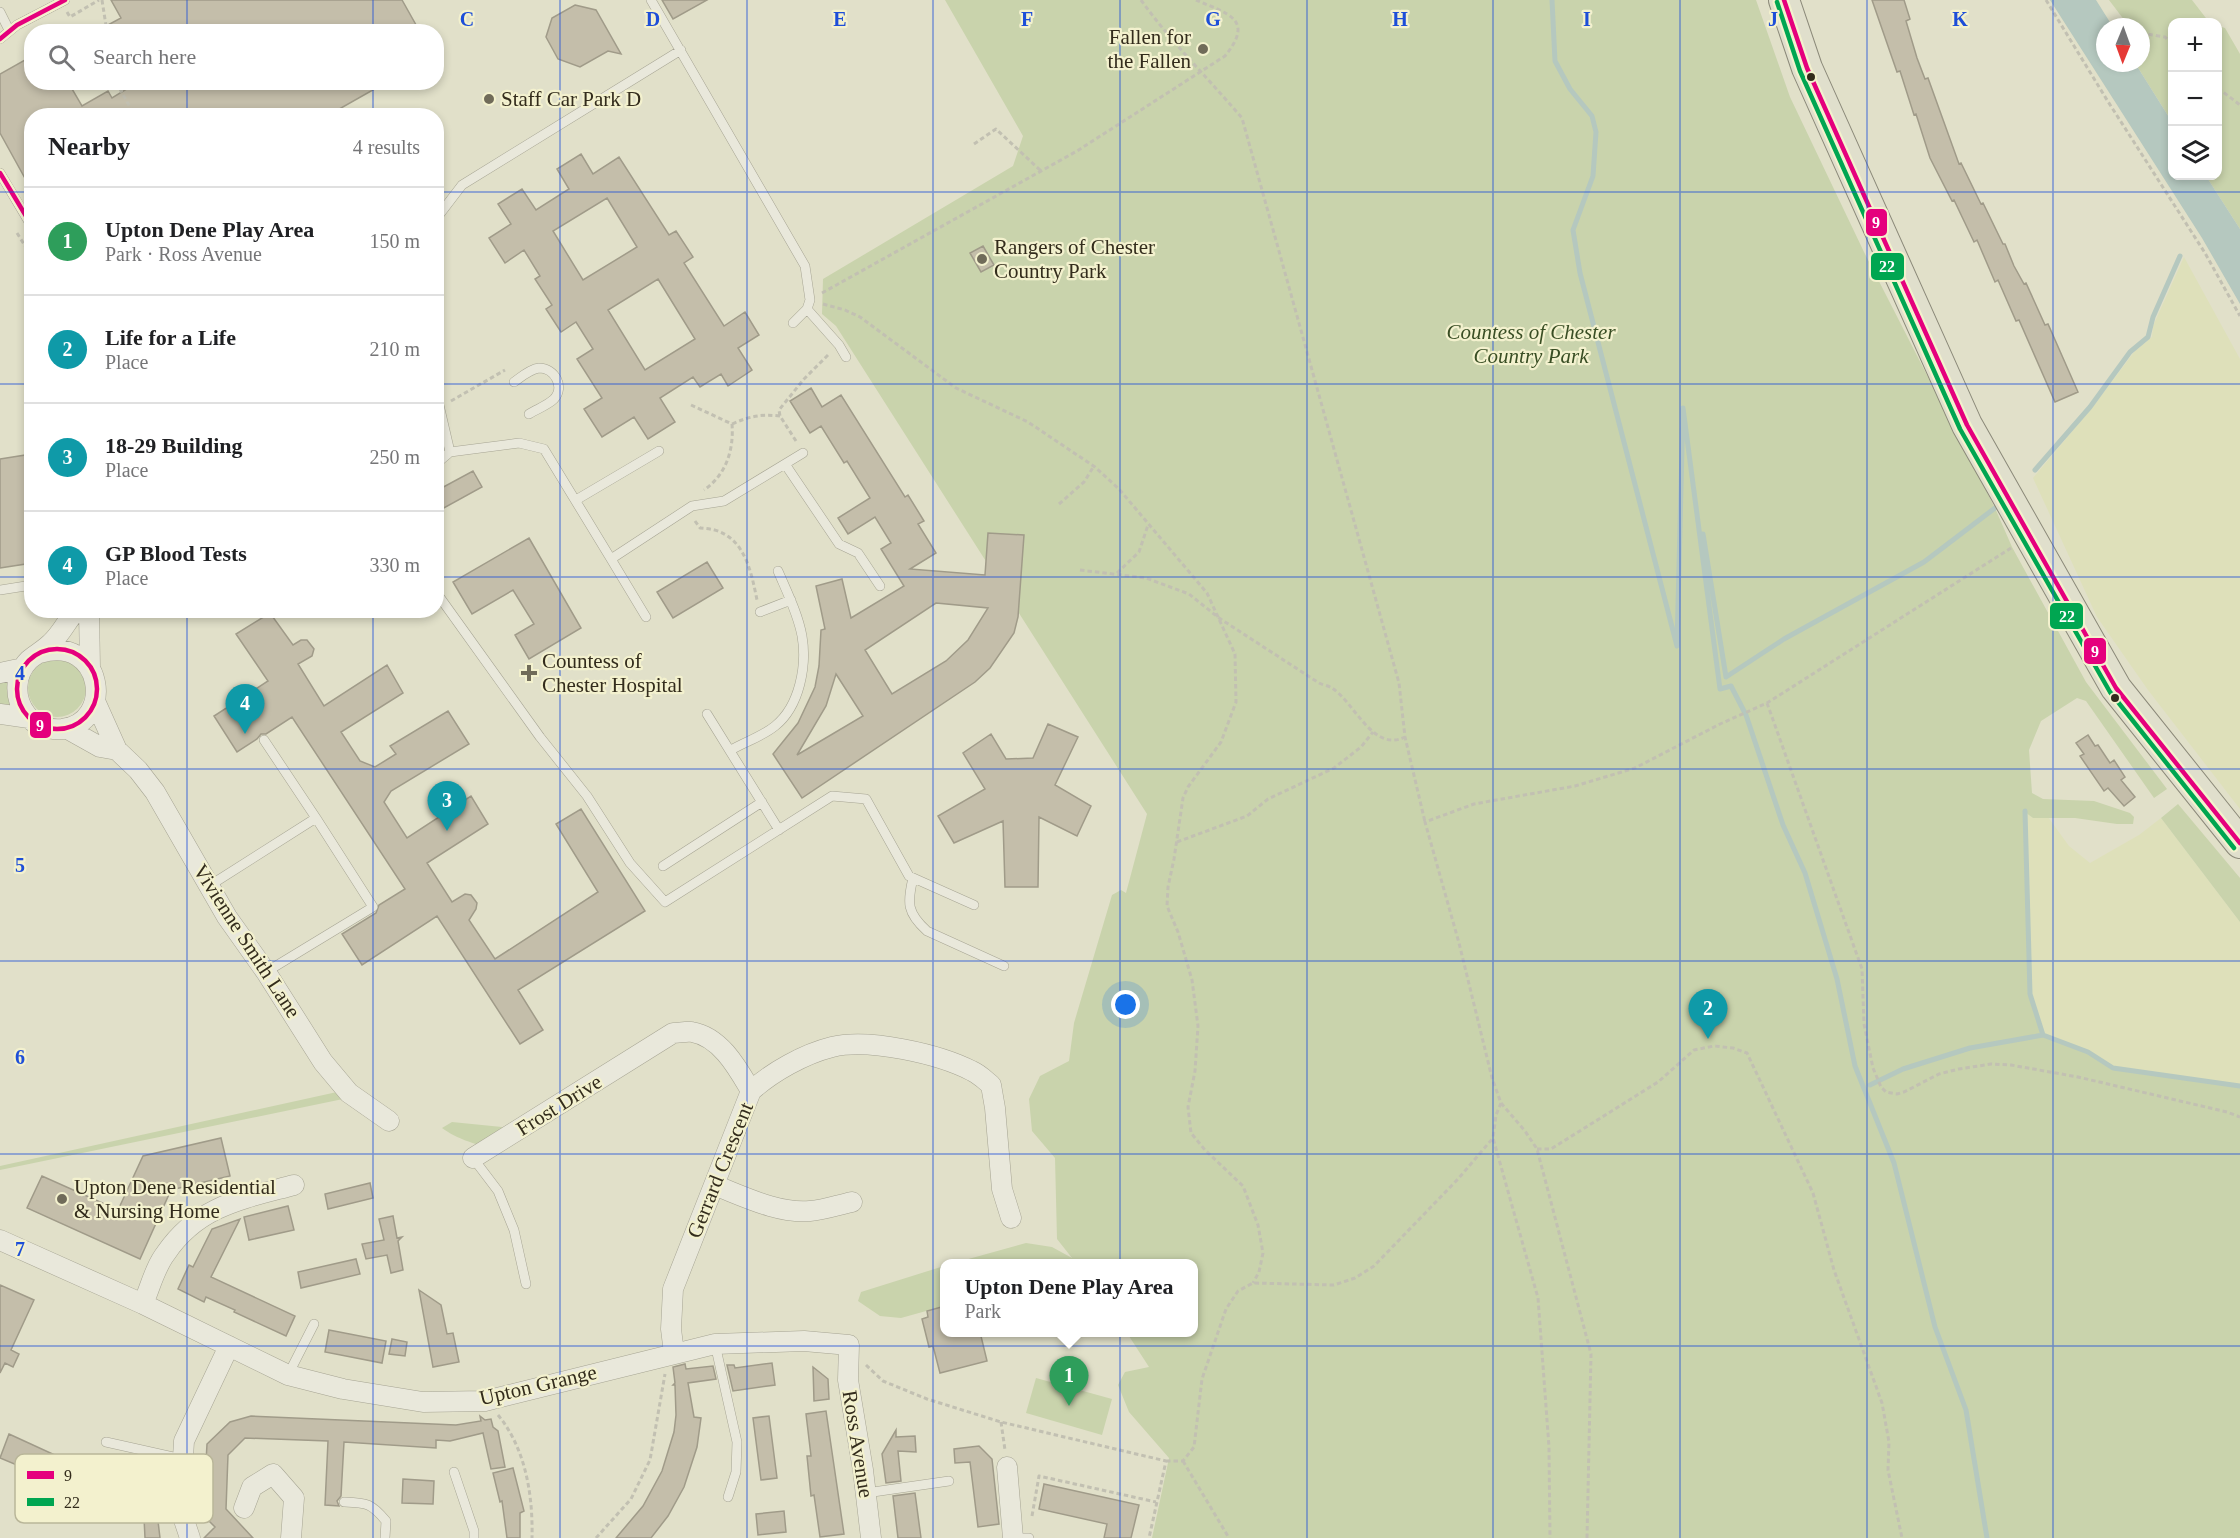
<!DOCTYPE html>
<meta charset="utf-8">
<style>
:root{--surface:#fff;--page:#f2f2f2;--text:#202124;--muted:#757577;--line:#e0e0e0;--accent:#0f766e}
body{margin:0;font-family:"Times New Roman",serif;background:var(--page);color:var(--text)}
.controls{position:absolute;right:18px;top:18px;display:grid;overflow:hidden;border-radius:12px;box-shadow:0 3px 9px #0003}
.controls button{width:54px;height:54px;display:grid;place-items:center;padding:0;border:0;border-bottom:2px solid var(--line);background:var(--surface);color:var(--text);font:30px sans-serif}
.compass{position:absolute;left:2096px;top:18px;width:54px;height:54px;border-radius:50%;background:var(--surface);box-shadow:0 3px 9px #0003;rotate:181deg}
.you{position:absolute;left:1126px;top:1005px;width:21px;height:21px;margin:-15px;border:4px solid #fff;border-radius:50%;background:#1a73e8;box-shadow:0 0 0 9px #1a73e833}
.badge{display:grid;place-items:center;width:39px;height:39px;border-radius:50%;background:var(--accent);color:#fff;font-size:20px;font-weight:700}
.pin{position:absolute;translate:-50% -50px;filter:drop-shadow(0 2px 3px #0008)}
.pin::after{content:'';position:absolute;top:32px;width:21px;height:18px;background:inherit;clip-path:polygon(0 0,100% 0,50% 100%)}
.popup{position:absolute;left:940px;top:1259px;width:258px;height:78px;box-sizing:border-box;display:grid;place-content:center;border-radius:12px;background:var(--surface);filter:drop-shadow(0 2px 4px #0005);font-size:20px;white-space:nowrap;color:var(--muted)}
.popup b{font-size:22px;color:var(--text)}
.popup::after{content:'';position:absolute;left:50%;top:100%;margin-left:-12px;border:12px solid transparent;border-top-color:var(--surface)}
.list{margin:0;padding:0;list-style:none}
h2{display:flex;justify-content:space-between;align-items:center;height:78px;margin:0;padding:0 24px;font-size:26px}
h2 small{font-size:20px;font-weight:400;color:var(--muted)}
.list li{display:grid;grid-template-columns:39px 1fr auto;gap:18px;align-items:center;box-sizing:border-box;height:108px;padding:0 24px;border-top:2px solid var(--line)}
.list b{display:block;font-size:22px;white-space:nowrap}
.list p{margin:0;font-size:20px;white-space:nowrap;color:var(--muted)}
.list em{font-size:20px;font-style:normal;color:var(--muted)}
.icon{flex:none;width:33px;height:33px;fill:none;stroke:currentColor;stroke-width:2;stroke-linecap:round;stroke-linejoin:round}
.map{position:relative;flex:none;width:2240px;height:1538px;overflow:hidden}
.search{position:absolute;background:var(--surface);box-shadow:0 3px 9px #0003;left:24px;top:24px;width:420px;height:66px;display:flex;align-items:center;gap:15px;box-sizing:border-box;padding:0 21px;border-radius:24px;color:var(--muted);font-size:22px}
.panel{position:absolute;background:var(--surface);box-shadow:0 3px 9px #0003;left:24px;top:108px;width:420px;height:510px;border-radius:24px}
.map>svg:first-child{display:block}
.farmland{fill:#dee0ba}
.green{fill:#c9d3ac}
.water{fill:#b5c8bf}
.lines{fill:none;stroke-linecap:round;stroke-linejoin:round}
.stream{stroke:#b5c8bf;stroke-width:5}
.building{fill:#c4beaa;stroke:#a09b89;stroke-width:1.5;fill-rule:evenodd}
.lane-casing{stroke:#a6a493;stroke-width:10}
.street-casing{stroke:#a6a493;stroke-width:21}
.primary-casing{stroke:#8b8979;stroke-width:32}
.path{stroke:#c2c0b2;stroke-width:3;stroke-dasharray:4.5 3;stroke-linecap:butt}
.lane{stroke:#e9e8db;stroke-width:9}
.street{stroke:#e9e8db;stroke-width:20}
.primary{stroke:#e0dfcc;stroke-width:30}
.bus-1-casing{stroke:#f3f1ce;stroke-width:9}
.bus-2-casing{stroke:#f3f1ce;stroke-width:9}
.bus-1{stroke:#e5007d;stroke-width:4.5}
.bus-2{stroke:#00a651;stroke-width:4.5}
.grid{fill:none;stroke:#1d4ed8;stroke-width:1.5;stroke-opacity:0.55}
.poi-dot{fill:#706b59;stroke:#f3f1ce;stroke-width:2}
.bus-dot{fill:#332c1c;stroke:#f3f1ce;stroke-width:2}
.labels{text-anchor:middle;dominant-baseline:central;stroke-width:4.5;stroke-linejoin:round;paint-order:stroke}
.poi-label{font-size:21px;fill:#332c1c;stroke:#f3f1ce;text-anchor:start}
.park-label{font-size:21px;font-style:italic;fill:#394e24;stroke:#f3f1ce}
.street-label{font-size:21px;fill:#332c1c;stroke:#f3f1ce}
.key{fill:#f3f1ce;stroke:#b9b699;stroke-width:1.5}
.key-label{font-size:16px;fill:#332c1c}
.grid-label{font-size:20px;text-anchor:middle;font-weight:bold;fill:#1d4ed8;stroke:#f3f1ce;stroke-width:4.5;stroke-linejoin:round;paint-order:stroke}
.line-badge{stroke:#f3f1ce;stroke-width:2}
.badge-label{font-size:16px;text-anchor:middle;font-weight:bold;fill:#fff}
</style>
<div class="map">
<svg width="2240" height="1538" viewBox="0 0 2240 1538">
<rect width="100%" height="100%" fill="#e1e0c9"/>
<path class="farmland" d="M2184 257 2240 359V809L2148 690 2097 617 2033 478 2096 403 2134 352 2152 337 2153 326Z
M2025 811 2033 818 2048 817 2069 846 2090 863 2139 835 2161 818 2240 922V1086L2113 1068 2088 1052 2043 1035 2030 994Z"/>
<path class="green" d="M945 0H1756L1790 97 1864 252 1995 508 2012 547 2086 682 2167 789 2154 798 2086 701 2077 698 2041 721 2029 750 2032 793 2043 799 2094 801 2130 813 2134 817 2133 824H2117L2075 818H2033L2025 812 2030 994 2043 1035 2088 1052 2113 1068 2240 1086V1538H1152L1169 1458 1129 1412 1118 1385 1125 1372 1149 1367 1127 1333 1194 1332V1264L954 1263 1026 1243 1052 1247 1072 1258 1057 1239 1055 1158 1032 1131 1029 1099 1040 1076 1069 1061 1074 1023 1112 895 1121 890 1126 893 1147 814 836 326 822 314 823 279 1013 166 1023 136Z
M2109 0H2192L2209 22H2172V122L2135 63H2141V27H2125L2128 25Z
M2218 26 2225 28 2240 54V229L2206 176H2218Z
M28 688a29 29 0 1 1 58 0a29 29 0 1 1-58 0Z
M10 680 13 708 0 707V681Z
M2178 804 2240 878V922L2161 818Z
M337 1092 343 1099 0 1170V1166Z
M452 1122 502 1127 514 1137 515 1143C511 1145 506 1148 501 1148 484 1149 455 1138 442 1128Z
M944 1266V1306L901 1318 880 1316 858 1301 861 1292Z
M1036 1378 1112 1399 1102 1435 1026 1413Z"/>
<path class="water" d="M2050 0H2096L2113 27H2105V63H2135L2172 122V176H2206L2240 229V304L2202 238Z"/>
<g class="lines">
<path class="stream" d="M1552 0 1555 61 1570 89 1592 116 1596 132 1593 176 1573 230 1580 273 1677 646 1683 408 1720 689 1731 686 1746 715 1783 825 1805 873 1837 979 1855 1066 1894 1163 1935 1327 1966 1410 1987 1538
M2035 470 2090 407 2130 352 2148 337 2153 317 2180 256
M1703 534 1726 677 1784 639 1924 562 1995 508
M2025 811 2030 994 2043 1035
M1870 1085 1903 1069 1970 1048 2043 1035 2088 1052 2113 1068 2240 1086"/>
</g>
<path class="building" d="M111 0H402L420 32H95L121 18Z
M662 0H707L673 19Z
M1872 0H1904L1910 19 1906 21 1917 58 1925 79 1928 78 1959 164 1961 163 1981 204 1983 203 2003 244H2005L2014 266 2024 284 2026 283 2045 325 2048 324 2078 392 2055 402 2019 320 2016 321 1998 280 1995 282 1977 240 1974 242 1954 200 1952 201 1930 158 1916 114 1914 115 1900 71 1897 72Z
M575 5 596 10 621 54 608 51 580 67 558 59 546 37 552 18Z
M32 56V82H68L82 106 108 91 112 98 138 82H387L327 116H32V191L0 133V74Z
M581 154 593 174 619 157 669 235 676 231 693 257 684 263 724 326 745 312 759 335 738 348 752 370 728 386 721 374 700 387 693 377 660 398 675 422 648 439 634 417 602 437 584 409 602 398 577 359 593 349 576 322 561 332 546 309 552 305 535 279 540 276 524 250 505 263 489 238 511 224 498 204 522 189 536 210 569 189 557 169ZM607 198 637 247 583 280 553 231ZM658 279 695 339 645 370 608 310Z
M983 246 994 265 981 272 970 253Z
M811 388 822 407 841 395 905 497 908 495 924 521 918 524 936 553 910 569 985 575 988 533 1024 535 1018 617 1014 633 990 668 975 682 802 798 773 754 798 723 815 687 819 666 821 630 825 629 816 586 842 579 851 618 904 586 881 549 891 543 875 517 848 534 838 518 870 498 847 461 844 463 821 426 810 433 790 401ZM936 603 988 608 968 640 946 661 892 694 865 650ZM836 674 863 716 797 755 826 706Z
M32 454V563L0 568V459Z
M473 471 482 487 442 509 436 498V491Z
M529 538 581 628 529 659 515 635 534 624 513 590 472 614 453 582Z
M707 562 723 588 673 618 657 592Z
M270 613 293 645 301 640H307L314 649 312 656 298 664 324 706 387 665 403 693 341 732 360 761 375 767 396 754 390 746 448 711 469 744 391 791 384 802 407 838 471 796 488 824 427 863 452 902 465 894 471 895 477 903 476 909 469 920 495 959 598 892 556 824 581 809 645 911 518 990 543 1030 520 1044 437 916 362 965 342 934 376 913 379 905 405 889 292 717 266 734H261L257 739 237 752 214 716 268 681 236 634Z
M1048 724 1078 737 1055 785 1091 806 1077 836 1039 817 1038 887H1005L1003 821 954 843 938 816 985 789 963 753 991 734 1006 759 1033 758Z
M2088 735 2095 746 2098 745 2110 763 2114 760 2125 777 2121 780 2135 797 2124 806 2108 788 2104 791 2080 756 2084 754 2076 743Z
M221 1138 230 1176 171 1190 140 1259 27 1208 42 1176 118 1210 143 1156Z
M370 1183 373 1198 328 1209 325 1194Z
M288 1206 294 1230 249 1240 244 1217Z
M393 1216 397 1238 402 1237 398 1241 403 1270 391 1273 387 1255 366 1259 362 1244 384 1240 379 1219Z
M240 1219 211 1277 295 1316 286 1336 234 1312 235 1310 206 1297 204 1302 178 1289 189 1265 193 1267 212 1229Z
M356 1259 360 1274 301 1288 298 1272Z
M0 1285 34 1300 11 1350 19 1354 13 1367 5 1363 0 1373Z
M419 1290 441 1305 447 1334 453 1333 459 1362 433 1367Z
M945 1306V1332H980L987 1361 940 1373 933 1346 929 1347 922 1319 928 1317 927 1311Z
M329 1330 386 1341 382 1363 325 1352Z
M392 1339 407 1342 405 1356 389 1354Z
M772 1363 775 1385 733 1391 727 1365H734L735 1368Z
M685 1364 686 1369 713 1366 716 1379 688 1383 694 1417 701 1418 697 1447 684 1487 668 1516 651 1538H616L643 1506 662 1471 674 1432 676 1415 675 1385H673L675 1383 673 1367Z
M813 1367 828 1379 829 1399 814 1401Z
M826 1411 844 1534 820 1537 814 1495 811 1496 807 1456H811L806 1414Z
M251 1416 456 1425 481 1421 480 1416 485 1420 491 1419 493 1427 498 1431 505 1467 491 1469 483 1433 450 1441 436 1440V1448L344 1442 341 1496 337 1501 339 1506 325 1505 328 1441 245 1438 228 1455 226 1509 253 1538H204L215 1527 203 1515 207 1444 230 1422Z
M769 1416 777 1478 761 1480 753 1418Z
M896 1430V1437L915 1436 916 1452 898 1451 901 1481 886 1483 882 1454Z
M9 1434 83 1468 141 1462V1459L170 1474 162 1476 165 1521H158L160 1538H145L142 1477 110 1480V1486L79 1489 25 1465 24 1468 0 1458Z
M979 1446 992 1459 999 1524 978 1527 970 1462 955 1463 954 1449Z
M513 1468 524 1511 520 1513V1538H507L502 1501 500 1502 493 1473Z
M403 1479 434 1481 433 1504 402 1503Z
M1044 1484 1139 1505 1131 1538H1104L1107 1524 1039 1509Z
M915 1493 921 1538H898L893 1496Z
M784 1511 786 1532 758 1535 756 1514Z"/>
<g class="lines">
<g class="lane-casing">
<path id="lane" d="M651 0 805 266 810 300 807 309 793 323
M0 12 9 30
M0 39 17 25 65 0
M0 173 32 227
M436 219 462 185 681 50
M807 309 839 345 846 357
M514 382C521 377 530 369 539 368 555 368 565 387 554 399 548 405 537 409 529 414
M436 392 450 452 436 464
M450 452 519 443 544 449 611 559 692 506 724 501 803 453
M785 464 839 544 858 553 880 586
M576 500 659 451
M611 559 646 617
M0 590 32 585
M436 592 540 737 587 796 630 863 665 902 832 796 866 799 909 876 974 905
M760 612 791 600
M707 714 779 830
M731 750C745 742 763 736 775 726 800 706 807 665 802 636 798 614 787 592 778 571
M663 866 762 802
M913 878C907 903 907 913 927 931L1004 966
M209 886 316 818 264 740
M266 972 373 907 316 818
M473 1158 498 1191 514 1230 526 1284
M715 1344 737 1442 736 1472 728 1497
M288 1375 314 1324
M106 1442 182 1459
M454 1472 474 1531V1538
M866 1493 949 1481
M344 1502C367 1503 371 1503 386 1521L385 1538
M1023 1538H1029"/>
</g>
<g class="street-casing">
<path id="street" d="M89 610 90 668
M40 653C103 634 116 723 62 729 48 730 34 726 26 714 14 698 14 675 29 660 36 654 44 650 51 643 61 634 67 621 76 610
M0 673 23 668
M0 714 29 718
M66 728 100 747 117 750 95 701
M117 750 138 770 155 792 227 917 266 972 323 1062 349 1093 389 1121
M473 1158 673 1033C679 1033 687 1031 692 1032 721 1037 738 1069 751 1091
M714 1185C743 1196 778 1214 810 1211 824 1210 838 1205 852 1202
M0 1240 143 1304 288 1375 343 1389 423 1402 485 1401 715 1344 804 1341 849 1345 848 1380 863 1470 871 1538
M143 1304C150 1288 155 1267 166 1253 198 1206 242 1199 294 1185
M674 1353 671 1329 673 1289 751 1091C772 1072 804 1054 832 1047 869 1038 939 1054 972 1071 979 1074 985 1080 991 1085L995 1108 1002 1189 1011 1218
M1007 1467 1013 1538
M244 1508 252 1487 273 1474 294 1498 291 1538
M190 1538 180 1508 184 1441 229 1346"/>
</g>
<g class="primary-casing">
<path id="primary" d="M1784 0 1807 68 1967 425 2116 688 2240 843"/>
</g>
<path class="path" d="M102 0 107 32
M1141 0C1171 42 1209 79 1242 118L1399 683 1405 737 1425 822
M2046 0 2107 100 2205 253 2240 316
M67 12 70 17 99 0
M2141 33 2165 37 2172 44
M116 82 135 116
M118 85 123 82
M2218 88 2240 105
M974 144 996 129 1041 171
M17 233 32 257
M822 293 1077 151 1225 56C1255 19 1228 14 1196 0
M823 304 845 310 860 317 956 388 1028 422 1095 467 1119 489 1207 593 1235 654 1236 702 1221 742 1188 787 1183 798 1174 859 1168 887 1167 906 1178 932 1192 980 1198 1026 1195 1071 1188 1107 1191 1133 1205 1150 1243 1186 1258 1225 1263 1253 1259 1272 1253 1283
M451 401 505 370
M691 405 732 424C734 450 726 475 704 490
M732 424C750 416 761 414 780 416
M796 441 780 416 779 410 804 379 829 354
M1059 504 1084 482 1094 466
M695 521 700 528C742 529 750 565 757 600
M1080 570 1146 578 1189 594 1219 618 1319 683C1323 685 1329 686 1332 688 1355 703 1373 753 1405 737
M1117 573 1139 552 1148 525
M1767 703 1862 969 1864 1024 1873 1068 1881 1087 1886 1092 1897 1094 1904 1092 1939 1074 1959 1069 1991 1064 2011 1065 2078 1077 2227 1112 2240 1117
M1177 842 1247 816 1268 799 1334 768 1361 747 1373 732
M1501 1103 1496 1115 1493 1138 1538 1298 1549 1447 1550 1538
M1537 1149H1551L1658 1082 1694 1050 1714 1046 1733 1048 1747 1053 1813 1193 1834 1270 1882 1403 1889 1442 1888 1470 1902 1538
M866 1365 883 1381 927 1399 1001 1422 1166 1461 1149 1538
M498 1415C526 1449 533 1496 532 1538
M1001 1422 1005 1450
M1166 1461H1183L1194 1447 1202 1379 1226 1309 1238 1291 1253 1283 1334 1285 1355 1278 1374 1266 1458 1179 1493 1138
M1183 1461 1229 1538
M1032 1516 1039 1476 1156 1502
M596 1538 631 1499 650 1460 665 1374
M1587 1538 1591 1354 1537 1149 1525 1131 1501 1103 1492 1078 1459 943 1425 822 1474 804 1575 786 1635 768 1720 724 1767 703 2011 548"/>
<use href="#lane" class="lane"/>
<use href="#street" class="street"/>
<use href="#primary" class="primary"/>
<g class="bus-1-casing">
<path id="bus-1" d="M1784 0 1807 68 1967 425 2116 688 2240 843
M0 39 17 25 65 0
M0 173 32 226
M17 689a40 40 0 1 1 80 0a40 40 0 1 1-80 0Z"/>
</g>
<g class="bus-2-casing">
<path id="bus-2" d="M1777 2 1800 71 1960 429 2110 692 2234 848"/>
</g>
<use href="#bus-1" class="bus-1"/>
<use href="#bus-2" class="bus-2"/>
</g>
<path class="grid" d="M187 0V32M373 0V32M560 0V1538M747 0V1538M933 0V1538M1120 0V1538M1307 0V1538M1493 0V1538M1680 0V1538M1867 0V1538M2053 0V1538M187 82V116M373 82V116M0 192H32M436 192H2240M0 384H32M436 384H2240M0 577H32M436 577H2240M187 610V1538M373 610V1538M0 769H2240M0 961H2240M0 1154H2240M0 1346H2240"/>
<g class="poi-dot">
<circle cx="1203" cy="49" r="6"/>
<circle cx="489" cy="99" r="6"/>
<circle cx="982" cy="259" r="6"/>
<path d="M526 664h6v6h6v6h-6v6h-6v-6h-6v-6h6z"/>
<circle cx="62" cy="1199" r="6"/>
</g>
<g class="bus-dot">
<circle cx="1811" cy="77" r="5"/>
<circle cx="2115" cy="698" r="5"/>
</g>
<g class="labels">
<g class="poi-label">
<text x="1191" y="37" text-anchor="end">Fallen for<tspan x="1191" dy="24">the Fallen</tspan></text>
<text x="501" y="99">Staff Car Park D</text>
<text x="994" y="247">Rangers of Chester<tspan x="994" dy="24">Country Park</tspan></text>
<text x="542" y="661">Countess of<tspan x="542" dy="24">Chester Hospital</tspan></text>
<text x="74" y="1187">Upton Dene Residential<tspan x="74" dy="24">&amp; Nursing Home</tspan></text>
</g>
<g class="park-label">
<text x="1531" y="332">Countess of Chester<tspan x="1531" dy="24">Country Park</tspan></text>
</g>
<g class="street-label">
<text transform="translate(247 941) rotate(57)">Vivienne Smith Lane</text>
<text transform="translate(559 1105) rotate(-32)">Frost Drive</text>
<text transform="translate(720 1170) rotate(-68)">Gerrard Crescent</text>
<text transform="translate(538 1385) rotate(-13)">Upton Grange</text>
<text transform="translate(858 1444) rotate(81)">Ross Avenue</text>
</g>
</g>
<rect x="15" y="1454" width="198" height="69" rx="9" class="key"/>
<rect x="27" y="1471" width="27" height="8" fill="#e5007d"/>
<rect x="27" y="1498" width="27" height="8" fill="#00a651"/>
<g class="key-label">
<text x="64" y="1481">9</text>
<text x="64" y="1508">22</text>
</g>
<g class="grid-label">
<text x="467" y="26">C</text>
<text x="653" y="26">D</text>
<text x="840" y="26">E</text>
<text x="1027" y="26">F</text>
<text x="1213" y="26">G</text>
<text x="1400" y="26">H</text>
<text x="1587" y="26">I</text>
<text x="1773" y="26">J</text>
<text x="1960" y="26">K</text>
<text x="20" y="680">4</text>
<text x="20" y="872">5</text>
<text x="20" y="1064">6</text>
<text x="20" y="1256">7</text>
</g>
<g class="line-badge">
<rect x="1865" y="208" width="23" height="29" rx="6" fill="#e5007d"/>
<rect x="1870" y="252" width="35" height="29" rx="6" fill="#00a651"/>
<rect x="2049" y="602" width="35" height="28" rx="6" fill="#00a651"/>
<rect x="2083" y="637" width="24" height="28" rx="6" fill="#e5007d"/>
<rect x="29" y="711" width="23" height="28" rx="6" fill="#e5007d"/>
</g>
<g class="badge-label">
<text x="1876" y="228">9</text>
<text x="1887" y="272">22</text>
<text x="2067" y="622">22</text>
<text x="2095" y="657">9</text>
<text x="40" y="731">9</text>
</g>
</svg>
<div class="controls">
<button>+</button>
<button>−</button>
<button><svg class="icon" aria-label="layers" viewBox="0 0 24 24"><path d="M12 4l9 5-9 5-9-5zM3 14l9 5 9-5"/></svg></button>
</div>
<svg class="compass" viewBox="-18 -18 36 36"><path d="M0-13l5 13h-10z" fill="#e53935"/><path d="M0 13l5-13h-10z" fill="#757577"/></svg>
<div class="you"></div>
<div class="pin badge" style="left:1069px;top:1406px;background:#2e9e5b">1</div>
<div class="popup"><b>Upton Dene Play Area</b>Park</div>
<div class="pin badge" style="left:1708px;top:1039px;background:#0f9aa8">2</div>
<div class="pin badge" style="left:447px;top:831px;background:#0f9aa8">3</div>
<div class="pin badge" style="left:245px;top:734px;background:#0f9aa8">4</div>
<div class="search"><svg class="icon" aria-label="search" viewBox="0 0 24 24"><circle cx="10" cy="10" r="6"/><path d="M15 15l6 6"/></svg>Search here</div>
<section class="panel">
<h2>Nearby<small>4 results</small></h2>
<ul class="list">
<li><span class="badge" style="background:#2e9e5b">1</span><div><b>Upton Dene Play Area</b><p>Park · Ross Avenue</p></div><em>150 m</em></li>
<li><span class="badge" style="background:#0f9aa8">2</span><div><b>Life for a Life</b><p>Place</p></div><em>210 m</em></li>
<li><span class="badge" style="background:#0f9aa8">3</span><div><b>18-29 Building</b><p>Place</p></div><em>250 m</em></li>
<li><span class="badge" style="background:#0f9aa8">4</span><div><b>GP Blood Tests</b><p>Place</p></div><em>330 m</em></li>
</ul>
</section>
</div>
